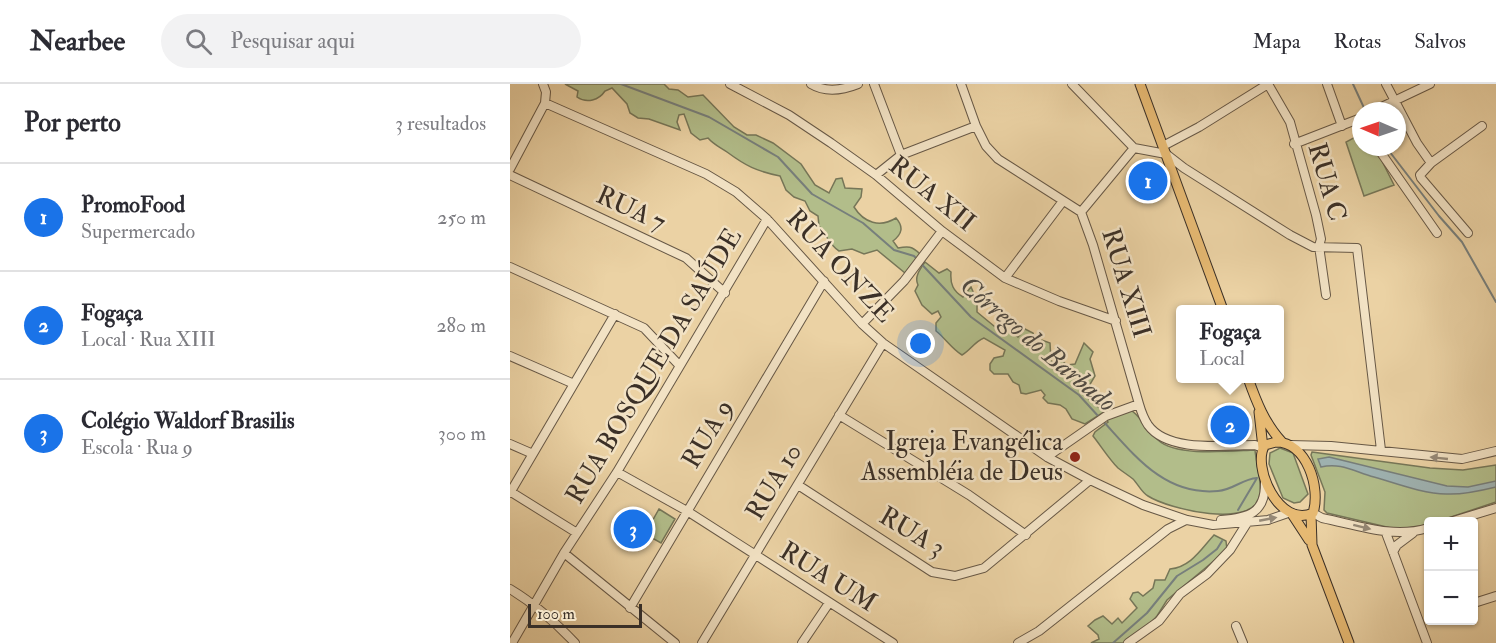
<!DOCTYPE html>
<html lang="pt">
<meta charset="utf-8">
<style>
:root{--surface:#fff;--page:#f2f2f3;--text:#2b2b33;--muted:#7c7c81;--line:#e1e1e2;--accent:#1a73e8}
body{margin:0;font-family:"IM FELL Double Pica",serif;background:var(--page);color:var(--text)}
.controls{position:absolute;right:18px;bottom:18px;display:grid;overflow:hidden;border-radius:6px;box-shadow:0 2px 4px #0004}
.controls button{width:54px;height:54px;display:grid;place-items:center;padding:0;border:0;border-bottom:2px solid var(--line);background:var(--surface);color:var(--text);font:30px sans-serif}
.compass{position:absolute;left:842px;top:18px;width:54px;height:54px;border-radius:50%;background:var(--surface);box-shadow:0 2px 4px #0004;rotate:272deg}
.scale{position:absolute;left:18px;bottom:15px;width:114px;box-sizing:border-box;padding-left:6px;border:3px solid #3b3027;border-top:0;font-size:16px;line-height:21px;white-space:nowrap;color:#3b3027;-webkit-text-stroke:4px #f2e2c4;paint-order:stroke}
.you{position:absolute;left:411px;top:260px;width:21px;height:21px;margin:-15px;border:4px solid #fff;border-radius:50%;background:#1a73e8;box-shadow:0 0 0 9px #1a73e833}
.badge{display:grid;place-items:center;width:39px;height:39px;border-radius:50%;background:var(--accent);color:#fff;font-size:20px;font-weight:700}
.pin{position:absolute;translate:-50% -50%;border:3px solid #fff;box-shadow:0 2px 6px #0006}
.popup{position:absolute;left:666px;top:221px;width:108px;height:78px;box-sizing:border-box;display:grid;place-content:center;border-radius:6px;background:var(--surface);filter:drop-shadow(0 2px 4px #0005);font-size:20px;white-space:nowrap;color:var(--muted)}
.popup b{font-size:22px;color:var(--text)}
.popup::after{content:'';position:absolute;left:50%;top:100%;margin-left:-12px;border:12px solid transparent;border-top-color:var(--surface)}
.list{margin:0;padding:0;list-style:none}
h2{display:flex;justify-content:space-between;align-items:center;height:78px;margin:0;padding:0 24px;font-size:26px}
h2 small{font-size:20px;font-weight:400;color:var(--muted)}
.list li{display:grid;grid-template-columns:39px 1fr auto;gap:18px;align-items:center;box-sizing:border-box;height:108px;padding:0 24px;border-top:2px solid var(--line)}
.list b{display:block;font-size:22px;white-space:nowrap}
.list p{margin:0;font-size:20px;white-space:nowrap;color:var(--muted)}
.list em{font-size:20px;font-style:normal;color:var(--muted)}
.icon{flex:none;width:33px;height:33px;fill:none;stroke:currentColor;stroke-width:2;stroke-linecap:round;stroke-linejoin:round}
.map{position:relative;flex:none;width:986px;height:559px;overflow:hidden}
header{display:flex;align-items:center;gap:36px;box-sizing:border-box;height:84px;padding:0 30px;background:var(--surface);border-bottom:2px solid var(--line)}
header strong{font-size:28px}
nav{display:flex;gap:33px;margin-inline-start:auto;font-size:21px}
.search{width:420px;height:54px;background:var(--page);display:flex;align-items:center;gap:15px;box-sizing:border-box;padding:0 21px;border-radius:33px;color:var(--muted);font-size:22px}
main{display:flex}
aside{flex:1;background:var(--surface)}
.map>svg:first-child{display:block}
.green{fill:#b2bd8a;stroke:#767658;stroke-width:1.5}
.water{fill:#9fb4b4;stroke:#777f7c;stroke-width:1.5}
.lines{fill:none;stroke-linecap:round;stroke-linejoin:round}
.stream{stroke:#777f7c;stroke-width:2}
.minor-casing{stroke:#675846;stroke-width:10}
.major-casing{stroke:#3b3027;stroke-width:11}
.minor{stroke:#f2e2c4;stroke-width:8}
.major{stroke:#e6b972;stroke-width:9}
.oneway{fill:#968976}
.poi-dot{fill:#8f2418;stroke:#f2e2c4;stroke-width:2}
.labels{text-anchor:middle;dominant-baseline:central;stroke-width:5;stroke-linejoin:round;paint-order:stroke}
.street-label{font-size:26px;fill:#3b3027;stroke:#f2e2c4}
.poi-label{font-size:26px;fill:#3b3027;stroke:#f2e2c4;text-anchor:end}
.water-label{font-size:27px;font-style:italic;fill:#4f4a43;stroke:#f2e2c4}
</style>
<header>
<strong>Nearbee</strong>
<div class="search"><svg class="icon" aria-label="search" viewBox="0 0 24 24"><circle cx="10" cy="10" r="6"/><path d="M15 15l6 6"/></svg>Pesquisar aqui</div>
<nav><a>Mapa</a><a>Rotas</a><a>Salvos</a></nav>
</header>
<main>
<aside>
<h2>Por perto<small>3 resultados</small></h2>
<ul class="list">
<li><span class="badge">1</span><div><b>PromoFood</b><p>Supermercado</p></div><em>250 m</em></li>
<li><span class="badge">2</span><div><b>Fogaça</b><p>Local · Rua XIII</p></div><em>280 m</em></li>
<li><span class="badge">3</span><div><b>Colégio Waldorf Brasilis</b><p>Escola · Rua 9</p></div><em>300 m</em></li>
</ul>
</aside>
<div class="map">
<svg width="986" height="559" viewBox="0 0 986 559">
<rect width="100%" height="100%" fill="#ebd2a4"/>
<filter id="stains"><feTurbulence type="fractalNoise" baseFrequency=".00333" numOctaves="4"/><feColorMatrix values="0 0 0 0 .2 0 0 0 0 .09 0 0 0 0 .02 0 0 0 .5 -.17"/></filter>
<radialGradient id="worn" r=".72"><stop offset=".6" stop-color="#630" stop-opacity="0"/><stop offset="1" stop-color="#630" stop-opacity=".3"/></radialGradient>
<path class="green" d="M55 0H154L159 5 168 6 178 13 193 11 224 43 237 51H246L263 59 291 80 305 101 319 109 326 95 332 94 335 104 352 105 351 113 344 123C354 139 370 144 386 134 394 143 392 150 383 157L388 164C398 162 402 162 410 170L395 189 367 166 354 170 342 165 329 167C320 162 316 150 309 142L308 132 300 127 295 117 284 113 276 106 270 92C246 87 236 82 217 68 210 63 204 61 198 54L190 56 181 49 174 30 169 31 167 38 170 46 139 35 128 34 120 29 117 20 102 4 95 7C89 16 77 20 67 13L68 7Z
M851 50V63H865L884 101 854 112 836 58Z
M415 178 429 189 437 185 441 188C440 200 443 207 453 213L461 203 467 217V228L490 247 495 242 498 247 508 253 515 245 523 249 527 261 532 256 540 259 541 277 547 280 550 275 557 281 565 280 574 259 583 268 580 275 585 292 579 302 570 303 579 315 594 328 575 340 562 335 556 325 550 321 538 319 533 314 535 311 531 306 516 310 511 309 509 301 503 298 498 290H484L480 286V280L484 274 493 272 495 266 474 254C464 258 461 266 452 271 442 265 435 254 426 247V239L431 233 428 227 422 230 412 221 405 207 408 201C404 193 410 185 415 178Z
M620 326C629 329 638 348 648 356 666 373 720 367 745 366 746 378 752 399 750 411 744 446 658 425 638 412 632 409 628 400 623 395 618 391 613 388 608 384 599 375 591 362 583 352L585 348 598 338 596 335Z
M770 364 783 369 798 410 790 418 784 419 773 414 759 380 760 369Z
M802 368 920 384 953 386 986 381V418L929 437 918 438V441L891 445 881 444 817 429 814 426 815 408 801 371Z
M149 425 165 435 151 459 135 450Z
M704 451 716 457 717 466 657 516 647 532 635 545 613 559H581L589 555 588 551 578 542 585 536 593 532 602 540 608 534 612 539 627 524 620 515 623 509 628 508 633 512 643 504 645 496H655L660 485C681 483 691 465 704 451Z"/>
<path class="water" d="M819 373 937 402 958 403 986 397V403C970 407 953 411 936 410 914 410 885 399 864 393 845 388 831 378 811 383L808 375Z"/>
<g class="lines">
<path class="stream" d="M111 0 199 33 268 73 302 110 353 139 384 166 404 172 461 233 569 311 589 333
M843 0 855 26
M876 63 929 132 952 158 986 218
M593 337C625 372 655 412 708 407 723 406 732 395 747 394
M728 426 747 394
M603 559 637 529 667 492 693 476 707 465 712 457"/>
<g class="minor-casing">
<path id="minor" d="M220 0 279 31 321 59 366 91 432 147 495 194 549 217 606 237
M301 0C316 9 333 6 348 0
M364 0 391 71 366 91
M451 0 466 42 476 62 488 75 571 128 583 161 629 320C631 327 634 335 638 341 658 369 715 361 745 361L753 364
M562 0 624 64
M817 0 832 42
M876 0 907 59 921 79
M35 19 196 90 226 108 257 135 352 240 373 259 537 373 580 396 633 421 677 436 703 441 758 436 778 429
M863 27 920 0
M784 60 851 34
M653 62 689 43 758 0 780 38 806 131 811 155 809 162 816 211
M867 63 927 149
M624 64 656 70 674 84 780 151 803 163 847 164 871 366
M391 71 466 42
M0 85 35 19 36 8 33 0
M0 91 176 174 215 209
M571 128 624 64
M958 149 911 94 910 91 921 79 972 42
M0 183 134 244 169 281
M495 194 553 117
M352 240 394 197 432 147
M0 272 64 300
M329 331 459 411 516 451
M0 360 23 370
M780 361 821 362 952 375 986 367
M537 373 596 332 629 320
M107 388 177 427 383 559
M288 401 422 488 445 492 474 484 580 396
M1 408 67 449
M0 409 105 230
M803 429 812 434C847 441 883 455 918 444
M711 436C739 434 756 429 755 397
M940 438 986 424
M876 449 917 559
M883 468 887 461 903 449
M54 469 165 559
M0 505C25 520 45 538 65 559
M964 519 986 512
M120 524 314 197
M726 542 733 559
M2 559 54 469 107 388 257 135
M192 559 373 259
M292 559 319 519
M508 559 529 547 658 445 676 436
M618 559 649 537 670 510 697 490 720 466 737 439"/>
</g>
<g class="major-casing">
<path id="major" d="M630 0 713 226
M738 294C746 317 755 340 772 358
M749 328 753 364
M766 358C797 358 811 404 803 429 769 445 741 381 755 361Z
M782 430 799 456
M801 430 802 461 839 559"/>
</g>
<use href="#minor" class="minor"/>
<use href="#major" class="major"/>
</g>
<defs><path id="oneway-solid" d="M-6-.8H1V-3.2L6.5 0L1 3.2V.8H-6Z" transform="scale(1.5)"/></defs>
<g class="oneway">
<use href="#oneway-solid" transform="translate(929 374) rotate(-174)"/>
<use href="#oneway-solid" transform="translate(758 435) rotate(-11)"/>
<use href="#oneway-solid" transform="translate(852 443) rotate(14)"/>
</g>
<circle class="poi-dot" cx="565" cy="373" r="6"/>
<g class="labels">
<g class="street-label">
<text transform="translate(817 98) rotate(74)">RUA C</text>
<text transform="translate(422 110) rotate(39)">RUA XII</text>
<text transform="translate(121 125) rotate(25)">RUA 7</text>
<text transform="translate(330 182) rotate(47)">RUA ONZE</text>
<text transform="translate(616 199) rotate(73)">RUA XIII</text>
<text transform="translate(144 282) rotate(-59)">RUA BOSQUE DA SAÚDE</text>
<text transform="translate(198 350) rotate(-59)">RUA 9</text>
<text transform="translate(264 398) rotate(-59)">RUA 10</text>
<text transform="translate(402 448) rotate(31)">RUA 3</text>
<text transform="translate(318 493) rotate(32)">RUA UM</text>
</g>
<g class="poi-label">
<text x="553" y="358">Igreja Evangélica<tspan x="553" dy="30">Assembléia de Deus</tspan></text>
</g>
<g class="water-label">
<text transform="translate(528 260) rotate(40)">Córrego do Barbado</text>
</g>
</g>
<rect width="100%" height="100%" filter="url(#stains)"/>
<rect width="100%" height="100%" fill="url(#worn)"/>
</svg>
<div class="controls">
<button>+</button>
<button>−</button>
</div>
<svg class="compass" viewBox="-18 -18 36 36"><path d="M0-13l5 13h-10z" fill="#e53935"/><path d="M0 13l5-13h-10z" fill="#7c7c81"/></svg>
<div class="scale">100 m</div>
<div class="you"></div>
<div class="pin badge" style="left:638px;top:97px">1</div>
<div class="pin badge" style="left:720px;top:341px">2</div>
<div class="popup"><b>Fogaça</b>Local</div>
<div class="pin badge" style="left:123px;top:445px">3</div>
</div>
</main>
